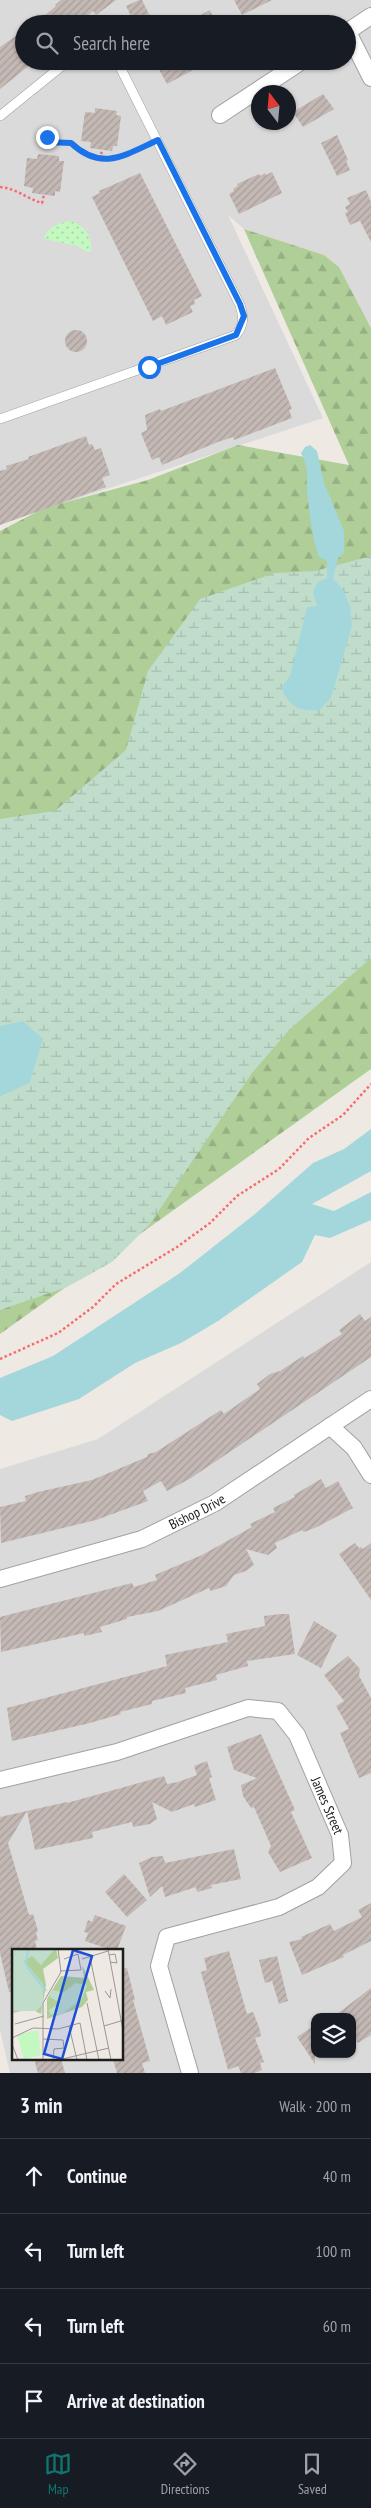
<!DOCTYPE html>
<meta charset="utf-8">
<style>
:root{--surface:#171b24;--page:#242831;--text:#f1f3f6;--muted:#9ea1a6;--line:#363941;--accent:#0f766e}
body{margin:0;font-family:"PT Sans Narrow",sans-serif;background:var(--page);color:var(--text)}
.controls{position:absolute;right:15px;bottom:15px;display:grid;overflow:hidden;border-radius:10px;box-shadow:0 1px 4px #0004}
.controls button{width:45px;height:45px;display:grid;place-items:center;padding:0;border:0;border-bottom:1px solid var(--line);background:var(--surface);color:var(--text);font:25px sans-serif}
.compass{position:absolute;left:251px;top:85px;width:45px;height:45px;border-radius:50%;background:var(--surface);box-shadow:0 1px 4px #0004;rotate:344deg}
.stop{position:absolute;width:15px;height:15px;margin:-11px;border:4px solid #1a73e8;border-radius:50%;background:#fff}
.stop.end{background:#1a73e8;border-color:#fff;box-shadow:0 1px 5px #0008}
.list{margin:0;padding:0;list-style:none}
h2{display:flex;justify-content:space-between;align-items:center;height:65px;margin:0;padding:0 20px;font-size:21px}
h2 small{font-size:16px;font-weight:400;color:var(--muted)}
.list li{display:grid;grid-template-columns:32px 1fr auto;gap:15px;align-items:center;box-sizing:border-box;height:75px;padding:0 20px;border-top:1px solid var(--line)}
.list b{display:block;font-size:19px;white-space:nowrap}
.list em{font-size:16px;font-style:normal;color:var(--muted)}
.icon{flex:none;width:28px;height:28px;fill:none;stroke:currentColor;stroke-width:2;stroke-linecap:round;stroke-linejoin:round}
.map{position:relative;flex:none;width:371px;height:2073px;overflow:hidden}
.search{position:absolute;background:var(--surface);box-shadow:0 1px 4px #0004;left:15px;right:15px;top:15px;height:55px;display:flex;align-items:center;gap:12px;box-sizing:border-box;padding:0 18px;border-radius:28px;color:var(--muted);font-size:19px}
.sheet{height:365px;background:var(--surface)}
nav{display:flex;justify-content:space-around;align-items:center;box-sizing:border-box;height:70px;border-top:1px solid var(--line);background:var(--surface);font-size:14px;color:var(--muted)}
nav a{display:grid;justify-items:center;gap:2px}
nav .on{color:var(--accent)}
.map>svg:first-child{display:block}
.residential{fill:#dbdada;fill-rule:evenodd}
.forest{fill:url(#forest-firs)}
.wetland{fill:url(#wetland-marsh)}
.park{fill:url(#park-dots)}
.water{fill:#a4d7dc}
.building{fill:url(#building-hatch)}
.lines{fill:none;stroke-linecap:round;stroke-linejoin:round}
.service-casing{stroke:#a1a1a1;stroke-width:10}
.minor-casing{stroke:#a1a1a1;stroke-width:18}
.path{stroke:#f96a6f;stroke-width:2.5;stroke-dasharray:2.5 2.5;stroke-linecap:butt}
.service{stroke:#fff;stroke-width:9}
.minor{stroke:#fff;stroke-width:16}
.route{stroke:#1a73e8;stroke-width:6}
.labels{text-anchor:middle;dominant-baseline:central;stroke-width:5;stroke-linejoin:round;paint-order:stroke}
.street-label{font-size:14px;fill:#1d1d1d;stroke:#fff}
.inset-river{fill:none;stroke:#a4d7dc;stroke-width:2.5}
.inset-road{fill:none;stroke:#9a9794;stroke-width:1}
.view{fill:#1d4ed8;fill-opacity:0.15;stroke:#1d4ed8;stroke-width:2.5}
.inset-edge{fill:none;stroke:#1d1d1d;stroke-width:2.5}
</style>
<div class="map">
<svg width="371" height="2073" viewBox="0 0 371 2073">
<defs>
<pattern id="forest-firs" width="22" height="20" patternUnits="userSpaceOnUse" patternTransform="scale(1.25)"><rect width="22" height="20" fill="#afce98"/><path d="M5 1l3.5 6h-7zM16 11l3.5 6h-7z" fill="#96b083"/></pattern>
<pattern id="wetland-marsh" width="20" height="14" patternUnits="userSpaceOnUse" patternTransform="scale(1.25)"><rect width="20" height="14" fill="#c0ddcc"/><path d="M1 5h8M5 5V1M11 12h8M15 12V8" fill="none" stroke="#a5bdaf"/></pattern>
<pattern id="park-dots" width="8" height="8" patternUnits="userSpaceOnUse" patternTransform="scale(1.25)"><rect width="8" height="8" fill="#c3f9c0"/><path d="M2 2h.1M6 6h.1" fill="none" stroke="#a7d5a5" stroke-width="1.8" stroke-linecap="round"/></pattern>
<pattern id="building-hatch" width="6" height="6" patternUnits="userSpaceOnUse" patternTransform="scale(1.25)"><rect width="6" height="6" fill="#c3b8b3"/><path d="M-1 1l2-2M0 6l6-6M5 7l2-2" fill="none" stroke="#a79e9a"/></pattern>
</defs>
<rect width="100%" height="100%" fill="#eee9e3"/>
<path class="residential" d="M0 0H371V328L339 267 324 255 244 229 228 215 323 418 0 524ZM24 24H347V61H24ZM258 92H288V122H258Z
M371 1262V2073H10L0 2030V1469L98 1439ZM14 1950H122V2059H14ZM315 2017H352V2054H315Z"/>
<path class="forest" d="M244 229 324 255 339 267 371 328V1069L0 1334V531L44 508 148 480 238 445 349 465Z"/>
<path class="wetland" d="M371 556V958L289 1030 252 1073 149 1225 112 1262 67 1287 0 1310V1096L30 1082 0 1026V819L55 811 126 750 148 671 200 599 275 573 315 571Z"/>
<path class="park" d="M72 221C86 228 92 235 91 251L88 252 77 246 45 239 44 236C53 226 58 222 72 221Z"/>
<path class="water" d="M310 445 317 451 324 483 344 531V553L338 558 333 579 343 589 350 606 352 626 331 698 319 710C298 712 290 706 281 688L290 676 307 607 317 606 313 592 318 582 327 578V561L319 557C312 537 309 512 307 491 306 472 310 472 301 453L305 447Z
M23 1021 43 1039 30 1082 0 1096V1026Z
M371 1129V1171L312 1204 334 1211 371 1192V1220L330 1238 315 1235 302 1262 218 1321 181 1343 135 1363 79 1399 12 1421 0 1415V1378L53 1356 180 1273 255 1214 313 1163 344 1149Z"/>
<path class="building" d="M61 0H116L96 15 93 11 77 24H35L56 6 55 5Z
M139 0H142L154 24H135L126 6Z
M234 0H272L242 15Z
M210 10 216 24H184Z
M24 30V61H35L0 89V47Z
M166 61H210L167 84 157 66Z
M323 94 334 109 303 127 293 112Z
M95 108 117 111 116 115 121 116 117 146H113L112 151 90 148 91 142 81 141 85 112 95 113Z
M337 135 348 160 346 161 350 170 337 176 321 143Z
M38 154 59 156V161H64L60 192 55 191V196L32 193 33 188 24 186 27 158 37 159Z
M272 172 282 193 239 214 229 194 234 191 233 189 238 186 237 184 259 174 260 176 265 173 266 175Z
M140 173 202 296 194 300 195 304 190 306 193 312 166 325 162 316 153 321 92 197 100 193 99 191Z
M366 190 371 202V242L360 221 350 225 345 213 348 212 345 207 350 204 347 198Z
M65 341a11 11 0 1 1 22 0a11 11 0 1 1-22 0Z
M275 368 292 409 289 410 292 418 234 440 233 437 218 442 162 465 159 457 152 460 141 433 147 430 145 415 160 409 161 411Z
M86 436 89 445 92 444 95 450 101 448 110 475 102 478 106 487 0 525V471L7 469 6 466 29 459 28 457Z
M360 1314 365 1321 371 1317V1357L191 1478 167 1491 161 1481 143 1491 148 1501 96 1520 1 1543 0 1507 26 1501 25 1496 38 1492 92 1480 147 1457 148 1454 156 1452 221 1410 224 1414 260 1389 257 1384 270 1374 280 1371 303 1356 305 1358 342 1334 339 1330Z
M321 1479 326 1488 338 1481 353 1508 317 1527 304 1532 302 1530 275 1543 277 1548 268 1555 246 1549 254 1565 246 1571 234 1575 226 1586 211 1591 209 1588 158 1611 127 1617V1619L100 1627 102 1632 84 1636V1633L1 1652 0 1617 132 1583 134 1587 157 1580 155 1575 202 1555 252 1527 250 1524 275 1512 273 1508 295 1497 294 1495Z
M355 1543 359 1548 361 1547 363 1549 371 1543V1600L339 1554Z
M281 1614H289L295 1654 247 1661 248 1666 216 1675 217 1680 185 1688 186 1693 152 1701V1704L120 1712 121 1714 90 1723 12 1741 7 1708 167 1666 165 1655 228 1642 226 1634 265 1626 264 1616Z
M314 1621 337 1635 321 1668 297 1655Z
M348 1656 360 1669 359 1676 371 1698V1773L359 1778 340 1733 349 1729 336 1706 344 1701 324 1675Z
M261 1734 295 1810 291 1812 312 1858 280 1872 268 1852 271 1846 254 1807 251 1808 243 1796 241 1785 257 1778 234 1770 227 1747Z
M207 1761 212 1777 209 1778 216 1800 195 1807 194 1804 172 1812 152 1802 157 1819 150 1824 133 1827 132 1822 92 1832 93 1838 35 1850 27 1811 8 1843 29 1915 33 1914 38 1931 36 1933 38 1940 35 1941 37 1950H14V1991L9 1992 0 1953V1817L67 1802V1803L164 1776 167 1784 178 1782 197 1775 194 1766Z
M234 1849 241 1879 211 1885 212 1888 197 1892 196 1887 165 1897 162 1886 150 1897 139 1863 152 1857 163 1856 165 1863Z
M124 1874 147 1900 127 1917 105 1892Z
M371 1903V1941L343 1955 344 1957 302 1975 289 1942 302 1939 301 1937 330 1924 334 1931 362 1917 358 1910Z
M95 1915 126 1926 117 1950H111L85 1941 88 1933 84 1932 88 1920 92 1922Z
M229 1951 247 2014 253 2012 259 2027 261 2036 255 2038 264 2062 260 2063 262 2070 255 2073H241L238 2066 228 2070 201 1972 207 1970 204 1958Z
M277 1956 288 2001 279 2004 272 1981 265 1983 259 1960Z
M127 1968 135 2000H133L150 2061 142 2063 145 2073H117L113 2059H122V1969Z
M371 1988V2035L358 2043 352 2036V2017H333Z
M315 2025V2064L297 2037Z
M34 2059H61L65 2073H38Z"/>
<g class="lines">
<g class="service-casing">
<path id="service" d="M0 116 68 61
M0 419 236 335C244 325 244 317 240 305L117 61"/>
</g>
<g class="minor-casing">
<g id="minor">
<path d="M347 32 371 16"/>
<path d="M348 32 371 78"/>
<path d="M220 115 302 61"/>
<path d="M330 1426 354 1448 371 1475"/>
<path id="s1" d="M0 1579 142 1539 215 1503 371 1399"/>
<path id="s2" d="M0 1780 117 1752 248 1708 278 1711 297 1735 340 1835 343 1863 318 1887 279 1907 167 1937 159 1966 190 2073"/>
</g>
</g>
<path class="path" d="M47 137V142L71 143C99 169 117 158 147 145
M100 159 102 150
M0 187C18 189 25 198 42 203L44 195
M0 1359 58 1333 93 1307 116 1284 177 1247 210 1223 237 1196 279 1169 309 1138 343 1115 371 1084"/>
<use href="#service" class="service"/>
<use href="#minor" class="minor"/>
</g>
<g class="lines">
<path class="route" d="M47 137V142L71 143C102 172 125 155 158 140L240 304 244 316 236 335 149 367"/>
</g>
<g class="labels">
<g class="street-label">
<text stroke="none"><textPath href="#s1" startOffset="209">Bishop Drive</textPath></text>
<text stroke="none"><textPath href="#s2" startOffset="396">James Street</textPath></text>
</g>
</g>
<g transform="translate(12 1949)">
<rect width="111" height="111" fill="#eee9e3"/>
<path d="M0 0H44L46 9 31 20 34 36 29 65 19 60 0 64ZM70 16 82 41 74 43 76 51 70 58 35 70V50L39 43 49 27 72 29Z" fill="#afce98"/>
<path d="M0 0H43L29 16 20 7 12 12 31 35V56L24 62H0ZM63 34 75 36 70 50 49 66 38 65 37 61 48 54 38 48 39 41 52 43Z" fill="#c0ddcc"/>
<path d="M26 81 29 106 12 110 5 86Z" fill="#c3f9c0"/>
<path class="inset-river" d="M14 17 16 0M15 18 34 42"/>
<path class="inset-road" d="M96 0 112 87M97 6 103 5 105 14 98 13M78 8 99 111M70 10 96 2M48 22 69 21 66 5 52 10M93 42 98 49 99 40M75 54 87 111M3 75 32 67M57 77 65 111M92 77 112 71M0 89 21 79 46 80 68 74 75 111M31 90 51 91 52 99 42 100 41 111M0 95 6 111M31 111V54L49 23 46 0M46 111 97 99"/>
<path class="view" d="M61 1 80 7 50 110 32 105Z"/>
<rect width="111" height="111" class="inset-edge"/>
</g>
</svg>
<div class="controls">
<button><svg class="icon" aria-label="layers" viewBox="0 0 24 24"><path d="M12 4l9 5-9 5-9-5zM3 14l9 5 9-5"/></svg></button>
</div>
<svg class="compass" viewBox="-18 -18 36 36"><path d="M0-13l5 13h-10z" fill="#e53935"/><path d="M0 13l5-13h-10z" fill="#9ea1a6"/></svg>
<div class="stop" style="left:149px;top:367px"></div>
<div class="stop end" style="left:47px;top:137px"></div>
<div class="search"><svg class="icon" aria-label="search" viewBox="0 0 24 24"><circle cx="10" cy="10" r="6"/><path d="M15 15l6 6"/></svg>Search here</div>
</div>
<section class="sheet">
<h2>3 min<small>Walk · 200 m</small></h2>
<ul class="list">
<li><svg class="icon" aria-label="ahead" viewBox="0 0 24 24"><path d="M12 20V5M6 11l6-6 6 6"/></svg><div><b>Continue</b></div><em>40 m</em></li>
<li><svg class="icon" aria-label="left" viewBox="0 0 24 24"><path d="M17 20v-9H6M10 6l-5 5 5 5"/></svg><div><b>Turn left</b></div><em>100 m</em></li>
<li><svg class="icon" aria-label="left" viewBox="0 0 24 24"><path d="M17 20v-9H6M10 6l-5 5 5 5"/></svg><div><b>Turn left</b></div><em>60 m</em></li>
<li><svg class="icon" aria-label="arrive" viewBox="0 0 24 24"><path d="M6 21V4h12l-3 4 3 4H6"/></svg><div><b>Arrive at destination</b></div></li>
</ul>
</section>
<nav>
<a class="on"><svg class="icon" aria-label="map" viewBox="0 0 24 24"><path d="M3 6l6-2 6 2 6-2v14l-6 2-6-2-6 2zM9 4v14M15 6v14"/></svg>Map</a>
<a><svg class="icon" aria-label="directions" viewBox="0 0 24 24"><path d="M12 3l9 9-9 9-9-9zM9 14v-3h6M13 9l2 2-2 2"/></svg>Directions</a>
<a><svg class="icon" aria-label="saved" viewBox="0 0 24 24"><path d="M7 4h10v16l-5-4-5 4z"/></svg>Saved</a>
</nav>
